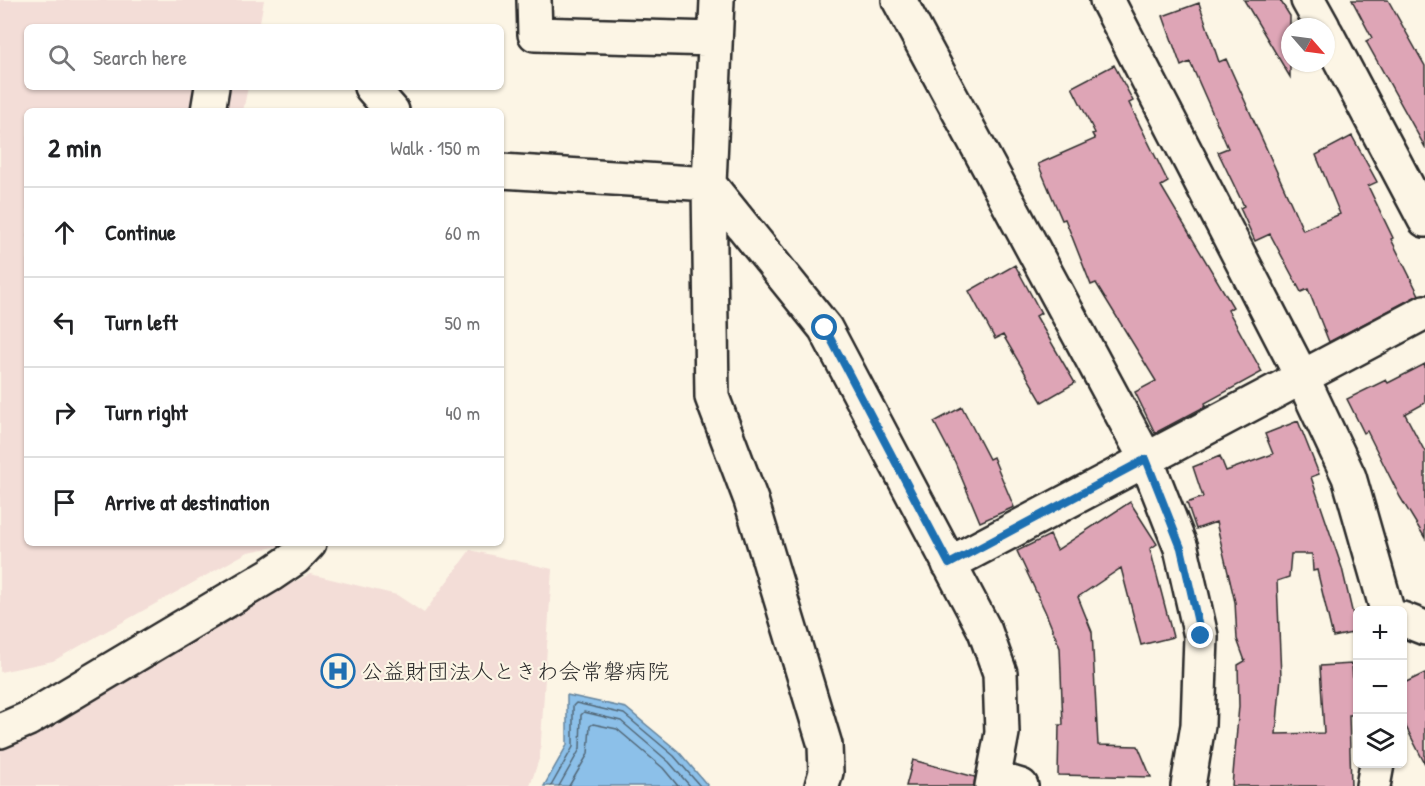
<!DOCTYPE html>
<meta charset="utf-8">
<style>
:root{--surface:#fff;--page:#f2f2f2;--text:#202124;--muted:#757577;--line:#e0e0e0}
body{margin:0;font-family:"Patrick Hand","Klee One",sans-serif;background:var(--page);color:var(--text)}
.controls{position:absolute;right:18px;bottom:18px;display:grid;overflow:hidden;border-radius:9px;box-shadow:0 2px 4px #0004}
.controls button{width:54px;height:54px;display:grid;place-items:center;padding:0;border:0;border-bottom:2px solid var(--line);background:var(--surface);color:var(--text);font:30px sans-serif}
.compass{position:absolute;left:1281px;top:18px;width:54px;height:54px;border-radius:50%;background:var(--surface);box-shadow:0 2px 4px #0004;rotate:118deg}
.stop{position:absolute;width:18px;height:18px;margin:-14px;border:4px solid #1f6fb2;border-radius:50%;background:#fff}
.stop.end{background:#1f6fb2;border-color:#fff;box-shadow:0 2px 6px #0008}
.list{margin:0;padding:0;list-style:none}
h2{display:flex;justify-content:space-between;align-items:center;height:78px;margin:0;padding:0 24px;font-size:26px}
h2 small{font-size:20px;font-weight:400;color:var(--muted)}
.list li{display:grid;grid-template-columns:39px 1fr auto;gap:18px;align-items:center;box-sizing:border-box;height:90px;padding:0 24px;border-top:2px solid var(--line)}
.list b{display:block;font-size:22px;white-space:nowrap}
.list em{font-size:20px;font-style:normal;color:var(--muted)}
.icon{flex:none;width:33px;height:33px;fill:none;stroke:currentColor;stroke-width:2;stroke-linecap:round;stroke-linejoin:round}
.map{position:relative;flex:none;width:1425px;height:786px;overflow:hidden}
.search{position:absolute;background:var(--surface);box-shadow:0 2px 4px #0004;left:24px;top:24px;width:480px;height:66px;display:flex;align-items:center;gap:15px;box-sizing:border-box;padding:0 21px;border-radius:9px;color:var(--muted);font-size:22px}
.panel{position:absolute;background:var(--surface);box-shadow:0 2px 4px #0004;left:24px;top:108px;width:480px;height:438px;border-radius:9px}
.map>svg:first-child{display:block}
.built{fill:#f3ddd7}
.water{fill:#8cc0e9;stroke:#65849d;stroke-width:1.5}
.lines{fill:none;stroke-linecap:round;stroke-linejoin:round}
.shore{stroke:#526777;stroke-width:1.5}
.building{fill:#dea5b6;stroke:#2b2b2b;stroke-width:1.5}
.minor-casing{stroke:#2b2b2b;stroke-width:38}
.minor{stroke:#fcf5e5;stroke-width:33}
.route{stroke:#1f6fb2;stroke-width:8}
.labels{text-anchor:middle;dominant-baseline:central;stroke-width:4.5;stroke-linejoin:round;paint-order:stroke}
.poi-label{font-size:22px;fill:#2b2b2b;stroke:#fcf5e5;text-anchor:start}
</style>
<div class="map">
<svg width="1425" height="786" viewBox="0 0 1425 786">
<rect width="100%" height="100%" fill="#fcf5e5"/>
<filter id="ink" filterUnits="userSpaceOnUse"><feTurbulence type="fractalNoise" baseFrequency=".0167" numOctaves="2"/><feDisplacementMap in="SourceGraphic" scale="12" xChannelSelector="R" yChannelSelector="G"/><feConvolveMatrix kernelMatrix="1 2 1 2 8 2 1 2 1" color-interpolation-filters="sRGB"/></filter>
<g filter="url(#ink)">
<path class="built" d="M0 0H264L259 27H27V87H248L243 111H27V543H296L248 552 53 661 0 672Z
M470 550 552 569 540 756 530 786H0V744L250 604 310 574 397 595 424 613Z"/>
<path class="water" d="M567 695 626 708 679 752 708 786H544L567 745Z"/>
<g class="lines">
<path class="shore" d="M551 786 573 747V706L576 703 624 714 674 756 700 786
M559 786 580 749 581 715 584 712 621 721 669 762 690 786
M569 786 588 754 590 726 593 724 617 729 663 768 678 786"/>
</g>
<path class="building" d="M1244 0H1280L1290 16V77Z
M1352 0H1388L1425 66V147L1366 41 1372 38Z
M1199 3 1219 62 1226 59 1303 230 1340 214 1316 155 1352 136 1377 182 1368 186 1393 238 1391 239 1419 295 1329 342 1308 289 1301 292 1270 234 1255 241 1240 208 1244 206 1218 152 1228 148 1190 62 1181 66 1163 16Z
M1114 65 1133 101 1129 103 1168 182 1161 186 1233 307 1228 310 1262 372 1205 403 1206 406 1155 433 1135 392 1156 381 1096 283 1091 285 1065 219 1062 220 1038 164 1095 139 1092 134 1095 133 1072 87Z
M1015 265 1041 313 1036 316 1075 383 1042 402 1003 335 995 339 969 291Z
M1425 364V403L1405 414 1425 452V538L1400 497 1367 431 1364 433 1347 399 1386 380 1388 383Z
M962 407 989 459 993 457 1014 507 980 522 955 462 934 422Z
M1298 421 1319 474 1311 477 1342 568 1357 632 1333 637 1317 570 1313 571 1312 554H1291L1289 577 1277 581 1281 677 1276 734 1324 733 1320 666 1352 664 1355 715H1349L1351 786H1232L1239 706 1238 665 1245 661 1237 639 1235 602 1216 522 1196 529 1187 503 1203 497 1193 467 1220 456 1226 471 1273 454 1265 434Z
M1130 502 1157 544 1150 549 1173 637 1141 645 1121 568 1078 597 1092 632 1098 745 1138 746 1151 777 1058 775 1059 725H1063L1060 648 1045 611 1017 551 1050 535 1057 550Z
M1425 673V764L1402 719V684Z
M913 760 975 777 974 786H906Z"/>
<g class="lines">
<g class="minor-casing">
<path id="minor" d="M534 0 535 34 714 39
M717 0 709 184 712 397 751 500 825 745 826 772 822 786
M899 0 1146 459 1181 548 1201 636 1198 725 1188 786
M1107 0 1302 377 1349 477 1387 610
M1308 0 1323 27
M1326 33 1425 220
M371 87 392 111
M208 111 212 87
M501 171 709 184 825 328 985 631 1000 673 1002 733 992 786
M949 564 1425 312
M1402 619 1425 628
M0 731 28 719 270 575 295 558 309 543
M995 778 1021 786
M1373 786 1377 764"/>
</g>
<use href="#minor" class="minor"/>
</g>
</g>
<g class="lines" filter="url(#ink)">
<path class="route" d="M825 328 949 564 1146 459 1181 548 1201 636"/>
</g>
<defs>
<g id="hospital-ring" transform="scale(1.725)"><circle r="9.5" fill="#fcf5e5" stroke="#1f6fb2" stroke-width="1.5"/><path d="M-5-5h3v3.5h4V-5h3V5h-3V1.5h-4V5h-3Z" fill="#1f6fb2"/></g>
</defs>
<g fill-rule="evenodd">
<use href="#hospital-ring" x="338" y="671"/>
</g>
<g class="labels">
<g class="poi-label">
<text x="361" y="671">公益財団法人ときわ会常磐病院</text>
</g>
</g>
</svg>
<div class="controls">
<button>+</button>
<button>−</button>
<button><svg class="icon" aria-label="layers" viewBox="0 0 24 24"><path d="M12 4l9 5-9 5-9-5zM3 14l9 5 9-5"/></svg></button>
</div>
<svg class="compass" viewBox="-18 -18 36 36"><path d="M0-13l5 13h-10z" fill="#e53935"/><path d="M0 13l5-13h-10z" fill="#757577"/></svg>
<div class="stop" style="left:825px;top:328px"></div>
<div class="stop end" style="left:1201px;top:636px"></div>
<div class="search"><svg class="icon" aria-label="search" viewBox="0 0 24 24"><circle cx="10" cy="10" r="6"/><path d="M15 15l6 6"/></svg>Search here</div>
<section class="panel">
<h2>2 min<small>Walk · 150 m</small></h2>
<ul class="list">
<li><svg class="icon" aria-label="ahead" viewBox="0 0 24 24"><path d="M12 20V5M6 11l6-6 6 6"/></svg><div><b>Continue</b></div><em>60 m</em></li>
<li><svg class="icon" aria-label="left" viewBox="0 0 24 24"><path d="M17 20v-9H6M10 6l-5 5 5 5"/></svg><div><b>Turn left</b></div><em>50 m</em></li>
<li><svg class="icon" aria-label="right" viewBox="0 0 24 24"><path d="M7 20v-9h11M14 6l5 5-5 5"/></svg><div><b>Turn right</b></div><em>40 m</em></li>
<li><svg class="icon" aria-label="arrive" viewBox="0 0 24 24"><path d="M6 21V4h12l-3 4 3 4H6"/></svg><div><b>Arrive at destination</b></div></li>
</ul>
</section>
</div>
